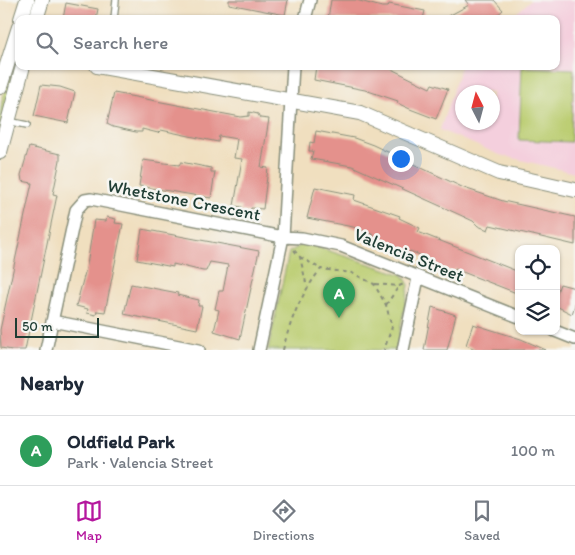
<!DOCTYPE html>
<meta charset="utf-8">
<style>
:root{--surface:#fff;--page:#f2f2f3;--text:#1f2937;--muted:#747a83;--line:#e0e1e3;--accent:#b5179e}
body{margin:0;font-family:Itim,sans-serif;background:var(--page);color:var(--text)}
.controls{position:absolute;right:15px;bottom:15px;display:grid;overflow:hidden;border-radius:10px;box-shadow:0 1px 4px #0004}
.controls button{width:45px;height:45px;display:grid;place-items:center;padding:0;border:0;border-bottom:1px solid var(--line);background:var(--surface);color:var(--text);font:25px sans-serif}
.compass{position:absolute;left:455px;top:85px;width:45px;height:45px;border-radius:50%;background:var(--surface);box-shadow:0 1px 4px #0004;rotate:354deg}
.scale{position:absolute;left:15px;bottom:12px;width:84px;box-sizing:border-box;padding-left:5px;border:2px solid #1f3d34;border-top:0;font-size:14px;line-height:18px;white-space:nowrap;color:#1f3d34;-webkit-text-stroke:4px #f6f6f2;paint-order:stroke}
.you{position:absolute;left:400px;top:158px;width:18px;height:18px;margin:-12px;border:4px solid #fff;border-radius:50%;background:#1a73e8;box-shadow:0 0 0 8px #1a73e833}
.badge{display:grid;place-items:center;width:32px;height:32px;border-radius:50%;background:var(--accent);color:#fff;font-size:16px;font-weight:700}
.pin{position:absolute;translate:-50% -41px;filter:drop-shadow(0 1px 2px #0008)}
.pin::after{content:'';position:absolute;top:26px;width:18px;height:15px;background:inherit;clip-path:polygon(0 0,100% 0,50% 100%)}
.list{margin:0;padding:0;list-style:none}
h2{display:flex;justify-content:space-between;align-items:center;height:65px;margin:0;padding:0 20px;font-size:21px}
h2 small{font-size:16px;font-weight:400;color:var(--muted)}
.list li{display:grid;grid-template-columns:32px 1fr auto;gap:15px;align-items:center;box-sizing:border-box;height:70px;padding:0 20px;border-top:1px solid var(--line)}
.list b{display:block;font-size:19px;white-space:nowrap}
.list p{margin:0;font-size:16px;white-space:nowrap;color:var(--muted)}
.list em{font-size:16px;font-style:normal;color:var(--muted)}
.icon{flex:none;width:28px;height:28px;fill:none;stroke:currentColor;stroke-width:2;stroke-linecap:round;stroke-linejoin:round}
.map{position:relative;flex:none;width:575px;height:350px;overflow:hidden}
.search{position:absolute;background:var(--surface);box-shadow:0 1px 4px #0004;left:15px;right:15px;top:15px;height:55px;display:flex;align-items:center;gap:12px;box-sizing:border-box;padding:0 18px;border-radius:10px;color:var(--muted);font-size:19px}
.sheet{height:135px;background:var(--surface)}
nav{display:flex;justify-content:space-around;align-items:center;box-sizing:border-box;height:70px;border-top:1px solid var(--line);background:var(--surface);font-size:14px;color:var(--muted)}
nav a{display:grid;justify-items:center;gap:2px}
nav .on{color:var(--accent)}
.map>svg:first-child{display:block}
.built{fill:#f4cfdd;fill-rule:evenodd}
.green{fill:#bacc6e;stroke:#6c8451}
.building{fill:#e4918c}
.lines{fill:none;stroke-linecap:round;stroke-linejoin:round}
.service-casing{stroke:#888e7a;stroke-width:8}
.minor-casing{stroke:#888e7a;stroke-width:14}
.tertiary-casing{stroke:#888e7a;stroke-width:16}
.path{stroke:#888e7a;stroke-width:2;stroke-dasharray:4 4;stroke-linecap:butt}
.service{stroke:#fff;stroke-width:5.5}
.minor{stroke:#fff;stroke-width:11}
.tertiary{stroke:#fff;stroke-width:14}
.labels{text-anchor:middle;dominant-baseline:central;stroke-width:5;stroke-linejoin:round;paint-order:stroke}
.street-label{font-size:18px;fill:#1f3d34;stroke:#f6f6f2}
</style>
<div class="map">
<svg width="575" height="350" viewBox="0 0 575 350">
<rect width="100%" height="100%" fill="#f6f6f2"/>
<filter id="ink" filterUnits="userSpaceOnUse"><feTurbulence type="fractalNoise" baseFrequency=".02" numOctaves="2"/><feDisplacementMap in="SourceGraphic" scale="10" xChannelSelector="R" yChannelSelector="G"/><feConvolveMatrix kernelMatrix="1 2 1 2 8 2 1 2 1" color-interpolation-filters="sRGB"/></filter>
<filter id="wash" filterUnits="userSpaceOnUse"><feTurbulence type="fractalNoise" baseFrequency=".0096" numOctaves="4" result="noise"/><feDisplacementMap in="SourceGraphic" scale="20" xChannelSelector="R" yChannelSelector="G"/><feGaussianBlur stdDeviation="1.12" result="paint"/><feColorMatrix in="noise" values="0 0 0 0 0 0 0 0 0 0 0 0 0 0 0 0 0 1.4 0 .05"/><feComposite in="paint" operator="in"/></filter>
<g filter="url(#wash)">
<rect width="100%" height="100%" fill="#f0dfbf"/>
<path class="built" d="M531 0H575V173L500 155 440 130 461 66H556V19H510ZM462 92H492V122H462Z"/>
<path class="green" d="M522 67 574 69 571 142 519 140Z
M11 76H14L0 132C0 111 1 95 11 76Z
M305 243 403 275 409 285 396 350H268L289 252Z"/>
<g id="blocks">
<path class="building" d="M229 0H288L285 15 229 4Z
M331 0H356L382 7H388L389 4 425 11 423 19H328Z
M465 0H494L503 10 493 19 489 15 485 19H443L469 5Z
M66 3 98 9 96 19H63Z
M316 66H385L430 88 432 84 448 89 436 119 410 109 397 103 398 101 365 90 314 80Z
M41 85 60 87 75 92 68 123 34 116Z
M114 93 241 117 249 116V112L258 114 260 118 269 119 261 167 268 168 263 209 251 208 250 212 241 211 242 207 234 206 242 159 234 158 237 139 219 136 218 142 161 130 158 133 142 129V132H136L113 127 107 124Z
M316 131 354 138 373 145 464 188 503 201 575 217V245L490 225 488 230 478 226 473 221 458 214 352 166 311 159 313 151H309L310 142 314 143Z
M29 147 60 154V160L53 194 57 195 56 200 25 350H12L1 348 0 330 32 183 22 181 21 175Z
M143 160 179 165 181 162 211 168V172H215L211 198 139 186Z
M315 187 355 195 354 200 400 216 399 218 420 228 418 232 519 272V294L455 269 454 272 442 268 429 262 430 259 410 251 409 253 373 237 374 235 353 227 307 218Z
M107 217 116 219 115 223 123 224 105 312 97 311 96 315 87 313 88 309 76 306 87 265 94 220 106 221Z
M142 229 259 251 240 339 214 331 219 310 215 309 219 291H223L228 265 210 262 206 271H203L173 264V267L137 260Z
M131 284 178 293 177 295 199 300 198 306H202L197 329 124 314Z
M560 284 575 288V305L572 314 556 306V295Z
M432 307 456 315 447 350H424Z
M473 324 521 339 546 350H478L466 345Z"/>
</g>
</g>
<g filter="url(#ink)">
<use href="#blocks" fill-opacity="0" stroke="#888e7a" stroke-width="1"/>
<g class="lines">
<g class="service-casing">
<path id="service" d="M114 19 116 0
M8 121 27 125"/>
</g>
<g class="minor-casing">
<path id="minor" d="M305 19 310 0
M52 321 199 350
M555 331 575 339
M46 350 76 210 85 200 91 199 283 237 302 238 341 246 519 317
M259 350 283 237 293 66
M403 350 418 278"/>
</g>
<g class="tertiary-casing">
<path id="tertiary" d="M21 19 27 0
M36 19 42 0
M97 66 360 113 499 173 575 190
M0 87 19 27
M0 152 23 66"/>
</g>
<path class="path" d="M294 250 300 257 307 287
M300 257 321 269
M375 284 399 286 404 284
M386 305 399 286
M283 350C290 320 302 292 321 269L352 273 374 284 386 305 392 327 384 350"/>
<use href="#service" class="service"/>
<use href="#minor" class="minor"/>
<use href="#tertiary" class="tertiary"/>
</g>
</g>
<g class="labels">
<g class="street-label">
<text transform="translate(184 200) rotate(11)">Whetstone Crescent</text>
<text transform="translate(409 255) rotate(22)">Valencia Street</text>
</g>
</g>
</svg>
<div class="controls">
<button><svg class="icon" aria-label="locate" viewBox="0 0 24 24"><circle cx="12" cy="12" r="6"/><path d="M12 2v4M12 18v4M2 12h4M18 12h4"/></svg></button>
<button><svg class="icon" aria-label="layers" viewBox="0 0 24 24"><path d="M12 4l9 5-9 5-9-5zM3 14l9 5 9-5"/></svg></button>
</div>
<svg class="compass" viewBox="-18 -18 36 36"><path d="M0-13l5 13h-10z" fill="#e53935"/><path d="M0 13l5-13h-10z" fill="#747a83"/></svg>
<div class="scale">50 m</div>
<div class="you"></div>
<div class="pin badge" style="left:339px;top:318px;background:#2e9e5b">A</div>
<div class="search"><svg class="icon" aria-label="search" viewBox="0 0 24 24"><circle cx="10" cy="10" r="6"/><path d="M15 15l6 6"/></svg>Search here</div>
</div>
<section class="sheet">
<h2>Nearby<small></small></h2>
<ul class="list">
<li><span class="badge" style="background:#2e9e5b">A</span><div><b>Oldfield Park</b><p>Park · Valencia Street</p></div><em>100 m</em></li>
</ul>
</section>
<nav>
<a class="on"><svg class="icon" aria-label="map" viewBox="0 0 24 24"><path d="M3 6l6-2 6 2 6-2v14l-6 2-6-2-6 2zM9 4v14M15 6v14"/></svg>Map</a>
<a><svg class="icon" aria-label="directions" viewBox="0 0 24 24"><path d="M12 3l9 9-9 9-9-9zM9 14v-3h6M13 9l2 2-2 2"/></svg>Directions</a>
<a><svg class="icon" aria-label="saved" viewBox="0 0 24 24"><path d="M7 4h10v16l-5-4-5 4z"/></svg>Saved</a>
</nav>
